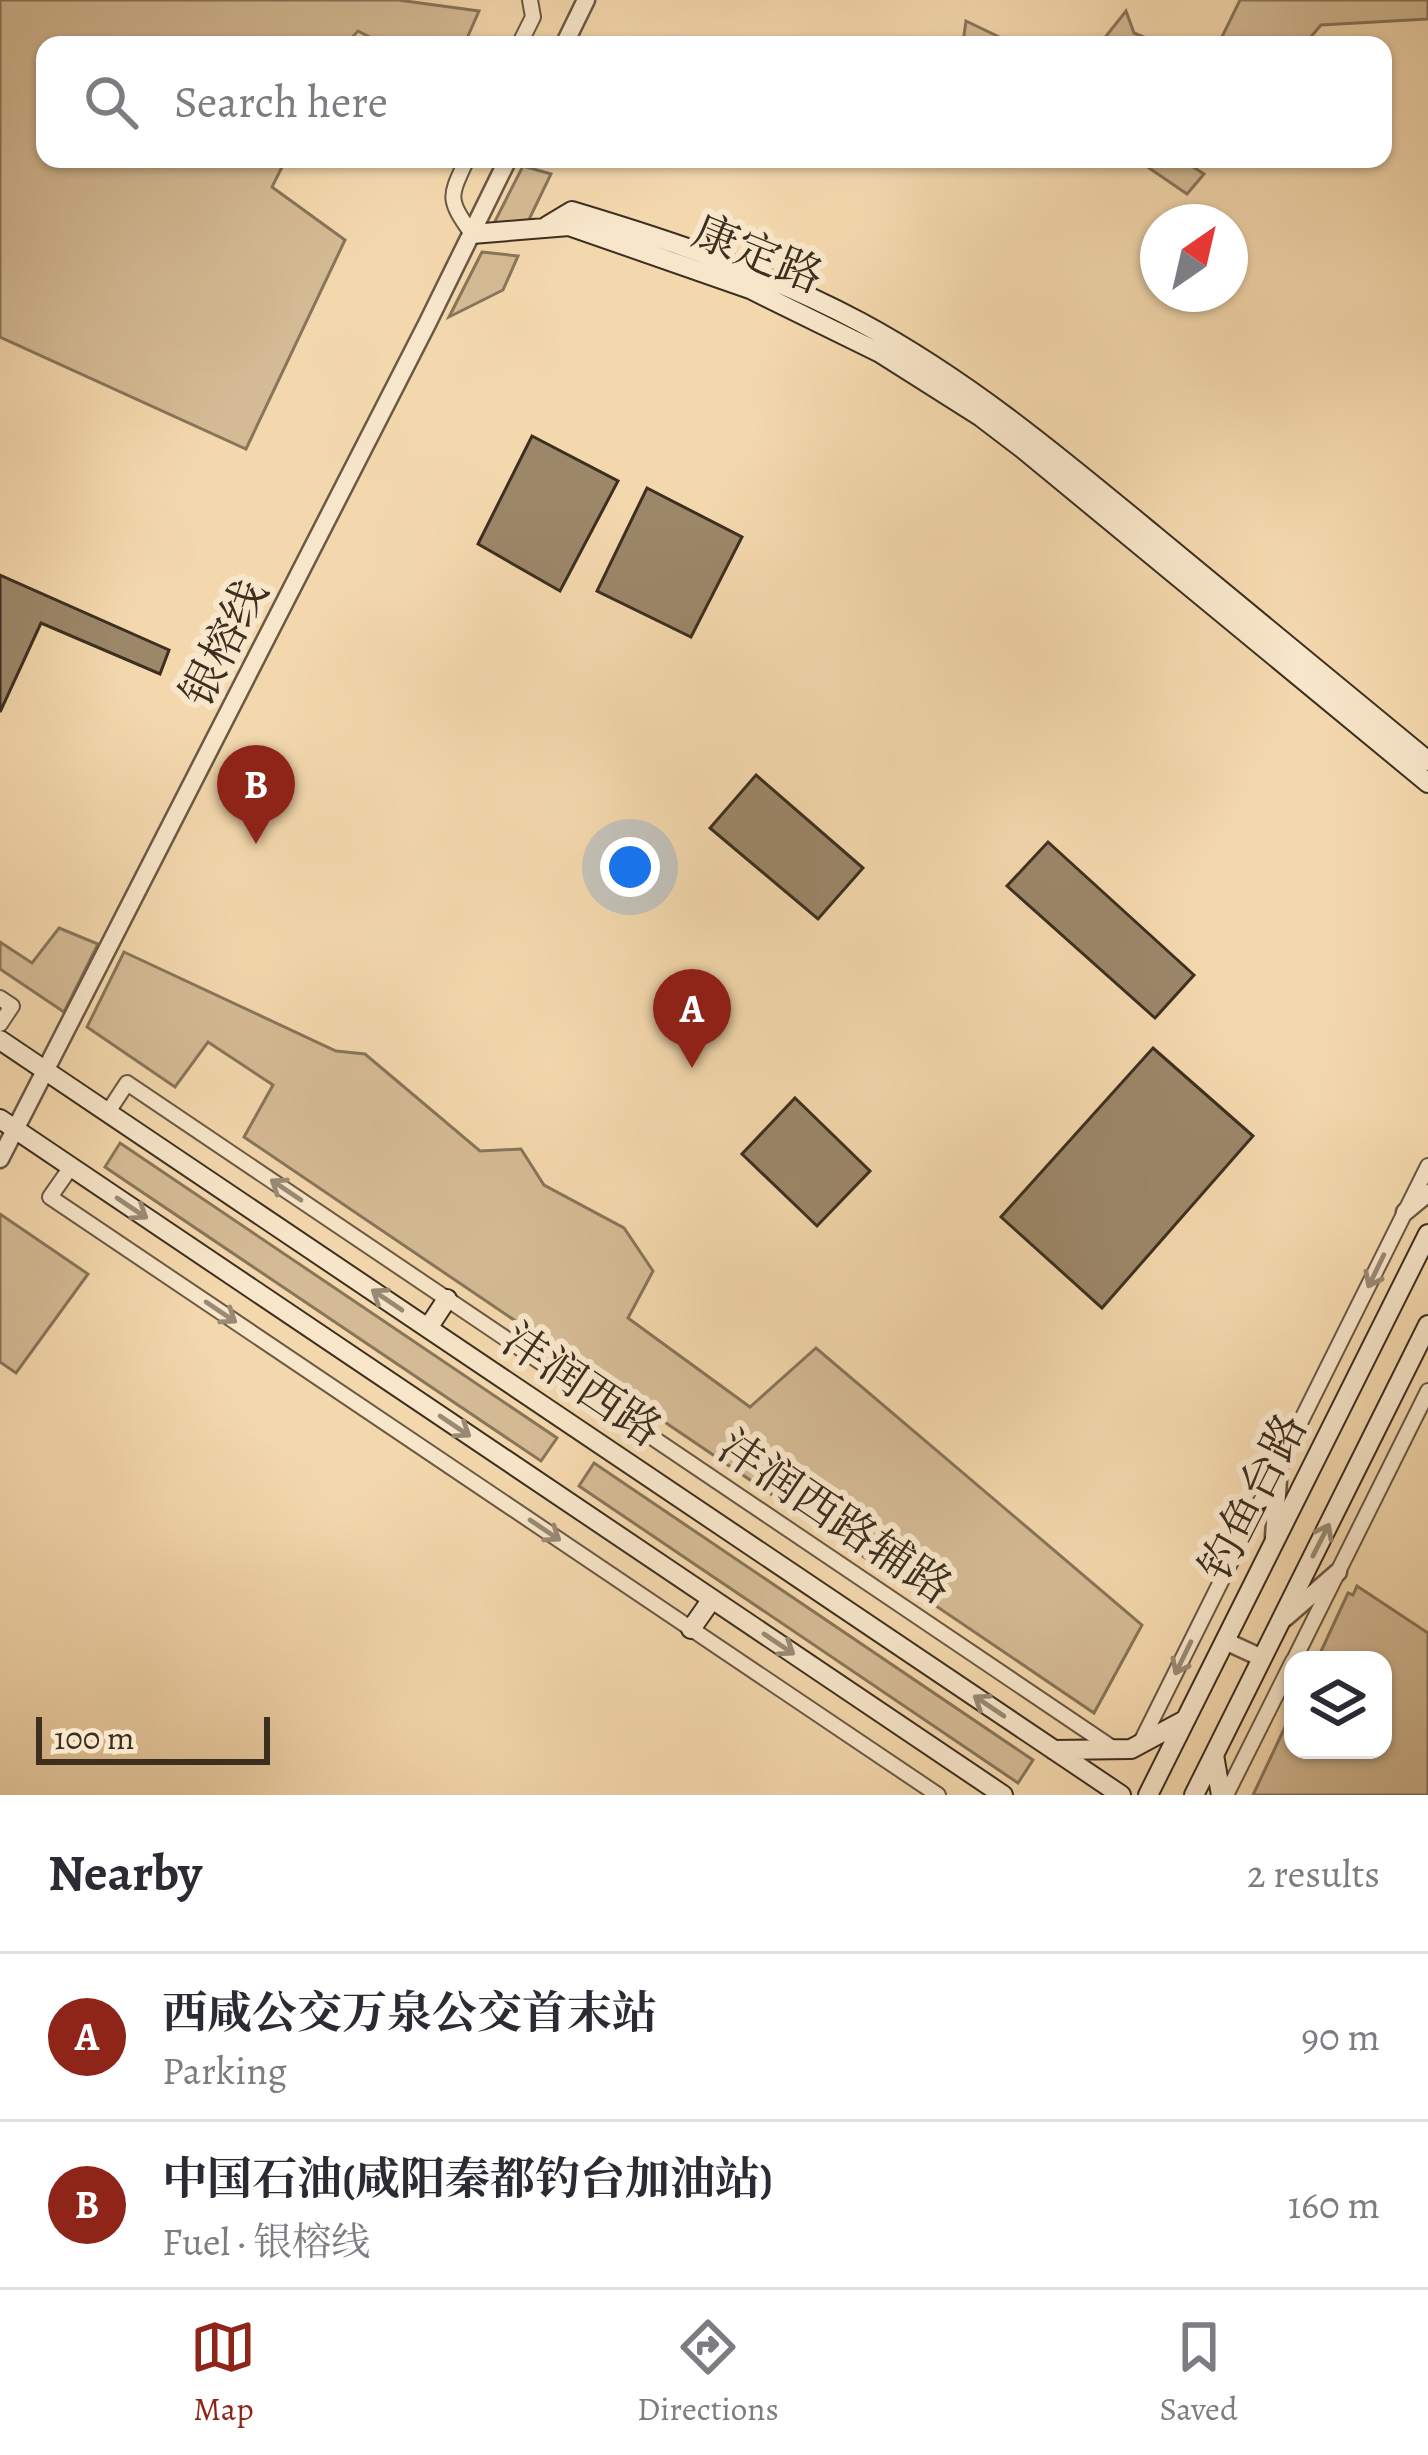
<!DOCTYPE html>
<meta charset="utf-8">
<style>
:root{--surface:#fff;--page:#f2f2f3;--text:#2b2b33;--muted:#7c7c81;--line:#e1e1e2;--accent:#8f2418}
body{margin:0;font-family:Alegreya,"Noto Serif SC",serif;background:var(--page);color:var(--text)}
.controls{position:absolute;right:36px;bottom:36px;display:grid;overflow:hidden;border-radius:24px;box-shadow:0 3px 9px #0004}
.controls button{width:108px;height:108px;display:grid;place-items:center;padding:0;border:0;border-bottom:3px solid var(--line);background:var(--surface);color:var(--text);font:60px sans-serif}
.compass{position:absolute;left:1140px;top:204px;width:108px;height:108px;border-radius:50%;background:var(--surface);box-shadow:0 3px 9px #0004;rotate:34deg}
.scale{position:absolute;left:36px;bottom:30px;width:234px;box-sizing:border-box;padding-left:12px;border:6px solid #3c2f20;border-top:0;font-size:33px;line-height:42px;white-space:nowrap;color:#3c2f20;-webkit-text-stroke:9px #f8e6ca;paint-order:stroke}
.you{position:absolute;left:630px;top:867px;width:42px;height:42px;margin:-30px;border:9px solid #fff;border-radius:50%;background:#1a73e8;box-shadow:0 0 0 18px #1a73e833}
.badge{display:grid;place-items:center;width:78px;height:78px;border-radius:50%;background:var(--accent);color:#fff;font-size:39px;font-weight:700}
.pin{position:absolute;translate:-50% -99px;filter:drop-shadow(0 3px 6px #0008)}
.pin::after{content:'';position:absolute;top:63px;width:42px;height:36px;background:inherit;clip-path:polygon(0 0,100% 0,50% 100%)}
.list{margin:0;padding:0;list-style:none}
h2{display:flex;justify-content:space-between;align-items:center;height:156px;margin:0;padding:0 48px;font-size:51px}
h2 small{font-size:39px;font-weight:400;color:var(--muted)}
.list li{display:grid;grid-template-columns:78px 1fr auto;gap:36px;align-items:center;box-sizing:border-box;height:168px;padding:0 48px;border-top:3px solid var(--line)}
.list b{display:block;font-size:45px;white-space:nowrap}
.list p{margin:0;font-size:39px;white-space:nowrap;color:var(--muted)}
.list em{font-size:39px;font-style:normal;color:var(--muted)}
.icon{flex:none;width:66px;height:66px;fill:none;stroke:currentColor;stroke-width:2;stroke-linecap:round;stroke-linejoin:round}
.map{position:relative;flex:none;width:1428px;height:1795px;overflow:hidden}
.search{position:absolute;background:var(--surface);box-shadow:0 3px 9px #0004;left:36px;right:36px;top:36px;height:132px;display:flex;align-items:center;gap:30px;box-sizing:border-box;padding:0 42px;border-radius:24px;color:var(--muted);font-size:45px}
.sheet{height:492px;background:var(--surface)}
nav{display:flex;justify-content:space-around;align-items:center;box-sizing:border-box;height:168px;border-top:3px solid var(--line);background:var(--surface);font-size:33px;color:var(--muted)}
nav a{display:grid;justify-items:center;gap:6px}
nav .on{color:var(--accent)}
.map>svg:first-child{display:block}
.green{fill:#d5bb95;stroke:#88755a;stroke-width:3}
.building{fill:#9c8769;stroke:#3c2f20;stroke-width:3}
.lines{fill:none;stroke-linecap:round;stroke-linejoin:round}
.minor-casing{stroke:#6a5943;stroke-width:18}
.tertiary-casing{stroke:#6a5943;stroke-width:21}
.secondary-casing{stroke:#3c2f20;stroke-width:22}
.minor{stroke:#f8e6ca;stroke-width:14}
.tertiary{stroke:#f8e6ca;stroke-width:16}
.secondary{stroke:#f8e6ca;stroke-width:18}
.oneway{stroke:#9a8a75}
.labels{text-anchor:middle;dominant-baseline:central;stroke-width:12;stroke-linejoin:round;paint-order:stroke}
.street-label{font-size:45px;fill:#3c2f20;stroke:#f8e6ca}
</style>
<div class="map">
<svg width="1428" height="1795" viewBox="0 0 1428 1795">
<rect width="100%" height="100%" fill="#f4d8ad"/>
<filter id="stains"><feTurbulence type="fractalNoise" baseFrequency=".00167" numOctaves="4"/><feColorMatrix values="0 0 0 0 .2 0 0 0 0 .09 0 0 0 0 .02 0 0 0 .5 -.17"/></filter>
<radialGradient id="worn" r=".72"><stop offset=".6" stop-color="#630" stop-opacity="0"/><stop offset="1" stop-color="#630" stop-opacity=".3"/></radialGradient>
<path class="green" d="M0 0H398L479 11 464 45H385L358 31 345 45H45V159H286L272 187 345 240 246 449 0 337Z
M1240 0H1428V19L1321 25 1304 45H1218Z
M1126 11 1134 33 1163 45H1099Z
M966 21 1016 45H967L963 42Z
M1136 159H1181L1204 174 1187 194Z
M523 166 551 174 523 232 490 231Z
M482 252 518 256 503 290 449 317Z
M59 928 98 944 64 1012 0 969V942L32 963Z
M124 952 336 1051 365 1054 480 1151 521 1149 544 1185 624 1228 653 1271 628 1318 750 1407 816 1348 1142 1625 1094 1713 244 1137 273 1085 208 1042 175 1087 87 1027Z
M120 1143 557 1438 541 1461 105 1167Z
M0 1214 88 1274 16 1373 0 1362Z
M594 1463 1033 1760 1018 1783 579 1486Z
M1357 1586 1428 1633V1795H1253L1293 1710V1750H1383V1660H1317L1348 1593 1353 1595Z"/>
<path class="building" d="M532 436 618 481 560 591 478 544Z
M647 488 742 537 691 637 597 591Z
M0 575 169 650 160 674 41 623 0 712Z
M756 775 863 868 818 919 710 828Z
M1048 842 1194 975 1155 1018 1007 886Z
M1153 1048 1253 1136 1102 1308 1001 1217Z
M795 1098 870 1171 817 1226 742 1154Z"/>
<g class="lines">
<g class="minor-casing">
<path id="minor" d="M519 45 533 17 530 0
M467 159C449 198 447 198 472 234
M0 998 12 1006 0 1024
M108 1112 127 1083 1114 1749
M71 1167 50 1197 938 1795
M1294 1660 1428 1391
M1141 1742 1428 1166
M1226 1795 1293 1661"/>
</g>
<g class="tertiary-casing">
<path id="tertiary" d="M564 45 586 0
M0 1159 427 324 508 159
M1405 1212 1428 1193
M1274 1537 1279 1466
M1285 1618 1338 1572
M1225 1641 1262 1658"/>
</g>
<g class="secondary-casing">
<path id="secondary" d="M547 226 572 211C672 241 768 273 860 322 968 380 1061 458 1154 535 1246 610 1337 686 1428 761
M472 234 569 226 750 289 880 353 981 417 1023 449 1428 783
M0 1040 1121 1795
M0 1119 1003 1795
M428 1328 447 1299
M691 1629 712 1599
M1054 1750 1131 1749 1185 1720
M1214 1755 1221 1795
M1148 1795 1428 1234
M1194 1795 1428 1325"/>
</g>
<use href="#minor" class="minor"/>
<use href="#tertiary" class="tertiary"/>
<use href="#secondary" class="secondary"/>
</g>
<defs><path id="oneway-shaft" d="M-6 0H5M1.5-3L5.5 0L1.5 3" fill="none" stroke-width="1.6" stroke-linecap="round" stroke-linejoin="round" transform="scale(3)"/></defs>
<g class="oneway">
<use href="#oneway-shaft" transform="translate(286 1190) rotate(-146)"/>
<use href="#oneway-shaft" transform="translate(132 1208) rotate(34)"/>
<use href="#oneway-shaft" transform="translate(1376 1271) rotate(116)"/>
<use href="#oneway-shaft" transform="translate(387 1300) rotate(-146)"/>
<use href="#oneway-shaft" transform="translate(221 1312) rotate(34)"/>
<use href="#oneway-shaft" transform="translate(455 1426) rotate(34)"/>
<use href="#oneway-shaft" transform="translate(545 1530) rotate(34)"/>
<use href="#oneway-shaft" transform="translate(1321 1540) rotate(-63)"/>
<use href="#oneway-shaft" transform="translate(779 1644) rotate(34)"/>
<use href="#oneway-shaft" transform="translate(1183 1658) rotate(116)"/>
<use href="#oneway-shaft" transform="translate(989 1706) rotate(-146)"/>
</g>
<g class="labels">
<g class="street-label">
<text transform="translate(758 254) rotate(22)">康定路</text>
<text transform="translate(224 643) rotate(-63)">银榕线</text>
<text transform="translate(582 1385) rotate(34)">沣润西路</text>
<text transform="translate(1253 1497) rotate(-63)">钓鱼台路</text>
<text transform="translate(835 1517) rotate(34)">沣润西路辅路</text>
</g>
</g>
<rect width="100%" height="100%" filter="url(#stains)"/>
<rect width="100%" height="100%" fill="url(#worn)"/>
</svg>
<div class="controls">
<button><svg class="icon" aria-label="layers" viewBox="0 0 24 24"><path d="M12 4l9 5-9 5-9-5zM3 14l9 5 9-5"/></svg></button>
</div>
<svg class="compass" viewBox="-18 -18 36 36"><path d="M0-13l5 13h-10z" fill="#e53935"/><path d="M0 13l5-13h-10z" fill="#7c7c81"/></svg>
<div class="scale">100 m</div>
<div class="you"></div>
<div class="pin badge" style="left:692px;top:1068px">A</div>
<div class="pin badge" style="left:256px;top:844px">B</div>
<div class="search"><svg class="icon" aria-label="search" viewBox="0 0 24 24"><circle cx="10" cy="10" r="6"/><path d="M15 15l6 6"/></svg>Search here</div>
</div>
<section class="sheet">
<h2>Nearby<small>2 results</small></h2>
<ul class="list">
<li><span class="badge">A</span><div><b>西咸公交万泉公交首末站</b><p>Parking</p></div><em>90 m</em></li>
<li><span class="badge">B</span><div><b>中国石油(咸阳秦都钓台加油站)</b><p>Fuel · 银榕线</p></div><em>160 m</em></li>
</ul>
</section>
<nav>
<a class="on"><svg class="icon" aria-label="map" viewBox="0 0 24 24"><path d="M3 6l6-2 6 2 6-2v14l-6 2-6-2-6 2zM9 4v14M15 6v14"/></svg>Map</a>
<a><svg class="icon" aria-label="directions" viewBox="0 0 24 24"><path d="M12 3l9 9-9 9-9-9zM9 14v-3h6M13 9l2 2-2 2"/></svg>Directions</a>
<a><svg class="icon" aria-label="saved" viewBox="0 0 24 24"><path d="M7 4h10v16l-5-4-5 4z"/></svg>Saved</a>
</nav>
